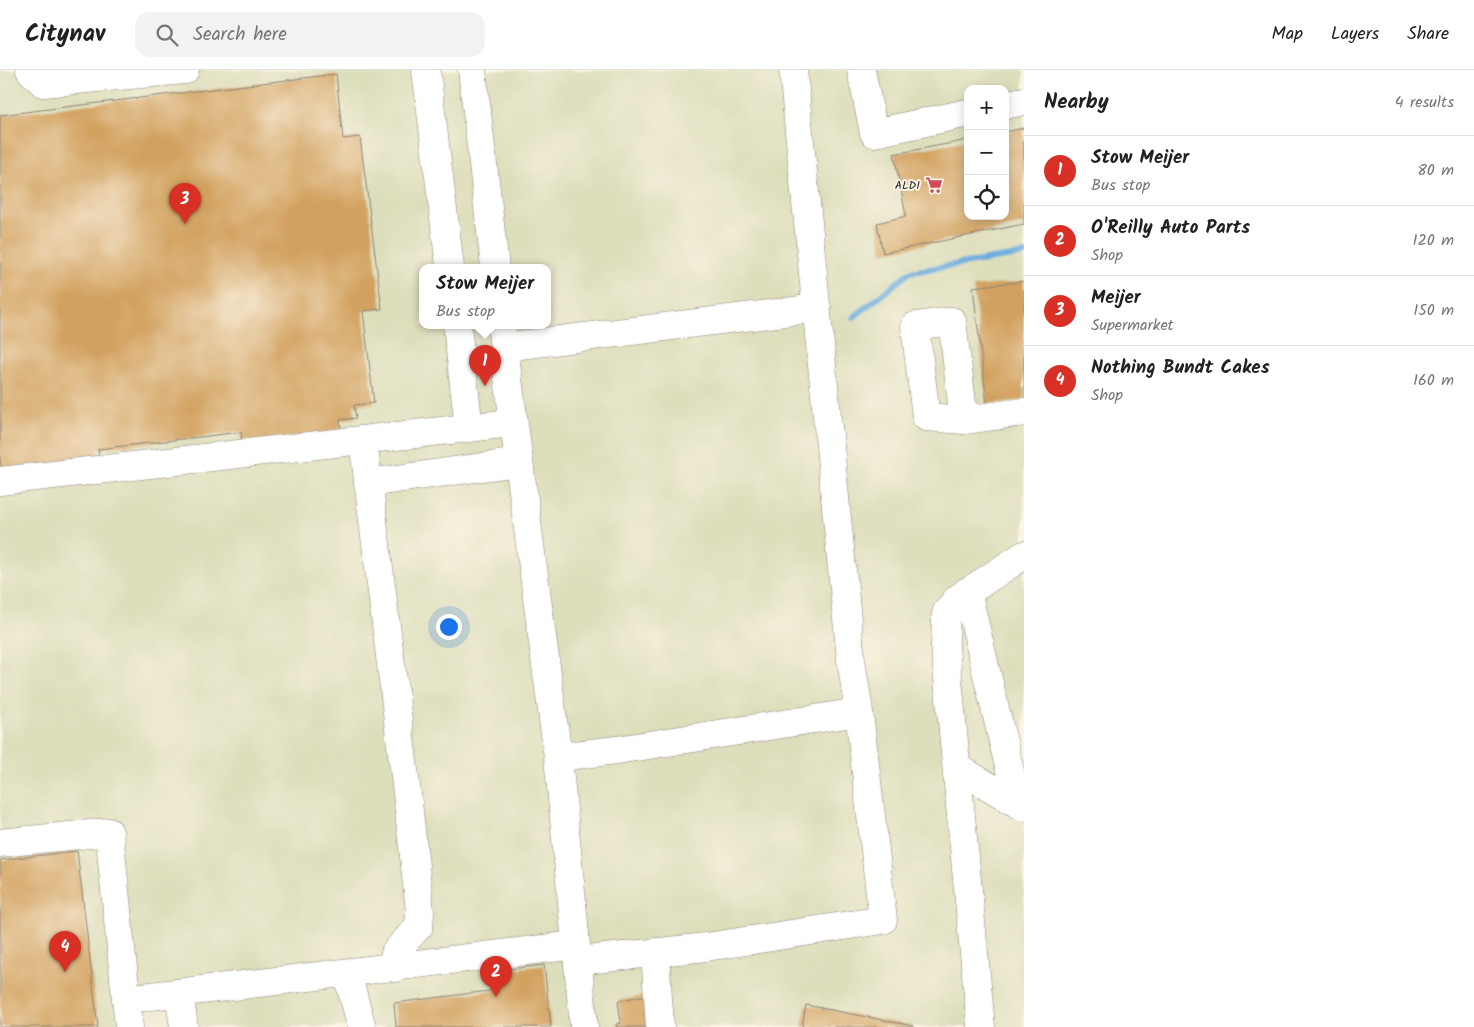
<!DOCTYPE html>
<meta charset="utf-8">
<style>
:root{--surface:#fff;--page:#f2f2f2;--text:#202124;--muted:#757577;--line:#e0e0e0;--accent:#d93025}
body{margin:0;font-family:Kalam,sans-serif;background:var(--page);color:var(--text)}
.controls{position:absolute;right:15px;top:15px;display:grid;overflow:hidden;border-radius:10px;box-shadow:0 2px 12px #0003}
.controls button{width:45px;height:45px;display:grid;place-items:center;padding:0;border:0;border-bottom:1px solid var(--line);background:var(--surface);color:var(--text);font:25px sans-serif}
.you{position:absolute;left:448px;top:556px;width:18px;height:18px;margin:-12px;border:4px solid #fff;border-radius:50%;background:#1a73e8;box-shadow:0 0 0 8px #1a73e833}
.badge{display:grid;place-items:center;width:32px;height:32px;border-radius:50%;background:var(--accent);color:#fff;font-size:16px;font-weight:700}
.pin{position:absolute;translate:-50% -41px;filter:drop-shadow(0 1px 2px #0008)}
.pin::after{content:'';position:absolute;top:26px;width:18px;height:15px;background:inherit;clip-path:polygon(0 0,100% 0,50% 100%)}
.popup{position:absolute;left:419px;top:194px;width:132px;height:65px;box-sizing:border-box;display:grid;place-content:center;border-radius:10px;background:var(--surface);filter:drop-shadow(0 1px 4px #0005);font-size:16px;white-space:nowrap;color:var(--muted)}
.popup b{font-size:19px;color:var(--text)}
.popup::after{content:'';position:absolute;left:50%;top:100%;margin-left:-10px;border:10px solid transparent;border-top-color:var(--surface)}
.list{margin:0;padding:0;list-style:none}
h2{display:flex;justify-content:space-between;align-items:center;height:65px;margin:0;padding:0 20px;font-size:21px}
h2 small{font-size:16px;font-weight:400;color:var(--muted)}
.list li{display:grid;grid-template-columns:32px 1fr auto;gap:15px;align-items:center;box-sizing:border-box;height:70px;padding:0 20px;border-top:1px solid var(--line)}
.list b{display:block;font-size:19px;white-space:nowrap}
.list p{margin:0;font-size:16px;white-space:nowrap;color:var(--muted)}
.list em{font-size:16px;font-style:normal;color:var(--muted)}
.icon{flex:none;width:28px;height:28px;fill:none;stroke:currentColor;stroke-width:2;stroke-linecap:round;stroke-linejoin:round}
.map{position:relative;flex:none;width:1024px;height:957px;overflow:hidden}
header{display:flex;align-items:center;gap:30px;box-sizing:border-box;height:70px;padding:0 25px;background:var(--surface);border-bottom:1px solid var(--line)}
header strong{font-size:24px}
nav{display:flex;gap:28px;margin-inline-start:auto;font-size:18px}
.search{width:350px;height:45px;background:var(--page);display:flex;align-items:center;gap:12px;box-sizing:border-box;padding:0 18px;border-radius:15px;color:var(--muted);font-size:19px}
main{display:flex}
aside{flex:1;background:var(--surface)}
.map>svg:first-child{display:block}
.built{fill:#dddebc;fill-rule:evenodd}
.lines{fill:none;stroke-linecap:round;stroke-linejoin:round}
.stream{stroke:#6bacdf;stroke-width:6}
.building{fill:#d2a15f}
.minor-casing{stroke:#8a8276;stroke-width:29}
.minor{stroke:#fff;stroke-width:28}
.labels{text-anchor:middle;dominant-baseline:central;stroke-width:4;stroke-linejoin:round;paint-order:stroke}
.poi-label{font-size:12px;fill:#1c1c1c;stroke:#fcf5e5;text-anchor:end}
</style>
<header>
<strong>Citynav</strong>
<div class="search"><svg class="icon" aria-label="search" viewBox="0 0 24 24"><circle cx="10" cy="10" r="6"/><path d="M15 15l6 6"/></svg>Search here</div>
<nav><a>Map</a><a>Layers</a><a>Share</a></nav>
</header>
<main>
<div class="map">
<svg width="1024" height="957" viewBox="0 0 1024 957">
<rect width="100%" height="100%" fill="#fcf5e5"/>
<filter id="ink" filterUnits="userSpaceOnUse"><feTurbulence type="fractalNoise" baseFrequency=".02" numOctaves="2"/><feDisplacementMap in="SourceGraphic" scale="10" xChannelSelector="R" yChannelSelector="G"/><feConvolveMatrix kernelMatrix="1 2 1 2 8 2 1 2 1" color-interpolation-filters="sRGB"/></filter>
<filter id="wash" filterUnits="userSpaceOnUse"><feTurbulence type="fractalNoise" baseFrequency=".0096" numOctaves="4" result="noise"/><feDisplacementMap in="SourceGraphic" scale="20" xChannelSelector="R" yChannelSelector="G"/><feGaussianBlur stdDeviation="1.12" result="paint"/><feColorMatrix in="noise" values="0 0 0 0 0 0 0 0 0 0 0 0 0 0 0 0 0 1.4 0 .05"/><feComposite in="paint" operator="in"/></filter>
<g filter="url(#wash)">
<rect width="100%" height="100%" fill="#f7e8d0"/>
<path class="built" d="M0 0H1024V957H0ZM968 19H1005V146H968ZM422 197H548V255H422Z"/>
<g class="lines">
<path class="stream" d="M854 247 910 202 1024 184"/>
</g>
<g id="blocks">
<path class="building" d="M336 4 343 69 360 67 382 239 363 241 374 333 354 335 356 348 340 350 341 361 242 373 241 362 98 379 100 390 2 402 0 390V45Z
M1024 58V154L883 183 877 153 906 146 894 84 968 70V146H1005V62Z
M1024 211V330L987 334 973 217Z
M77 781 98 957H0V790Z
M544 895 551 957H396L394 933 497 920 495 901Z
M641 926 645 928 649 957H617L616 954 621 953 618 931Z
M806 935 913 956V957H802Z"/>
</g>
</g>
<g filter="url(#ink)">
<use href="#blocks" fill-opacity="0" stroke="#8a8276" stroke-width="1"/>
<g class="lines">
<g class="minor-casing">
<path id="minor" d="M30 0 43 13 185 0
M426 0 450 197
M472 0 495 197
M861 0 874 63 968 43
M1005 35 1024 31
M457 255 469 358
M501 255 558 687 584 957
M504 277 817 238
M964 350 952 251 915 256 926 347 964 350 1024 342
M363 370 407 723 420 842 419 856 395 882V898
M0 411 512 353
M368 413 518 392
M967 521 1018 734 1024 737
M558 687 617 680 859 642 851 590 793 0
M958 698 1018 734
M0 773 109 762 129 957
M655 882 660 957
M578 891 706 877 883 850 859 642
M347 904 362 957
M179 923 184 957
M126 929 576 875
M981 957 945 577 946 543 957 529 1024 485"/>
</g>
<use href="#minor" class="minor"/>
</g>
</g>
<defs>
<g id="supermarket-bare" transform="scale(1.35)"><path d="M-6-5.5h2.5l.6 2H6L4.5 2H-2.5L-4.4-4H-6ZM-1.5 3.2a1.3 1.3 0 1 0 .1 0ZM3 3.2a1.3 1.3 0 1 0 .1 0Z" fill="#d1495b" stroke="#fcf5e5" stroke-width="2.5" paint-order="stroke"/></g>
</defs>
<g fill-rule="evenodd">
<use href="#supermarket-bare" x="934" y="115"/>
</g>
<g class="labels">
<g class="poi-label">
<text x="920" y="115">ALDI</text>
</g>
</g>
</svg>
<div class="controls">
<button>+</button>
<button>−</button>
<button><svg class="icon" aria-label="locate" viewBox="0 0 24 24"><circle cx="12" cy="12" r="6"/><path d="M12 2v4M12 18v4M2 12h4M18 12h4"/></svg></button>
</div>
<div class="you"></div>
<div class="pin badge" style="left:485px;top:316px">1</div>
<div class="popup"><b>Stow Meijer</b>Bus stop</div>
<div class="pin badge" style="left:496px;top:927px">2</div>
<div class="pin badge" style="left:185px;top:154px">3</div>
<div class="pin badge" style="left:65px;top:902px">4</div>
</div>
<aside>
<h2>Nearby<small>4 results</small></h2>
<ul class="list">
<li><span class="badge">1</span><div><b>Stow Meijer</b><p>Bus stop</p></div><em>80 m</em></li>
<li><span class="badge">2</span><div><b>O'Reilly Auto Parts</b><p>Shop</p></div><em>120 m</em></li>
<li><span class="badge">3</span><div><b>Meijer</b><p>Supermarket</p></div><em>150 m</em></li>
<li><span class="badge">4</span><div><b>Nothing Bundt Cakes</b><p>Shop</p></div><em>160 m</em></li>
</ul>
</aside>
</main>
